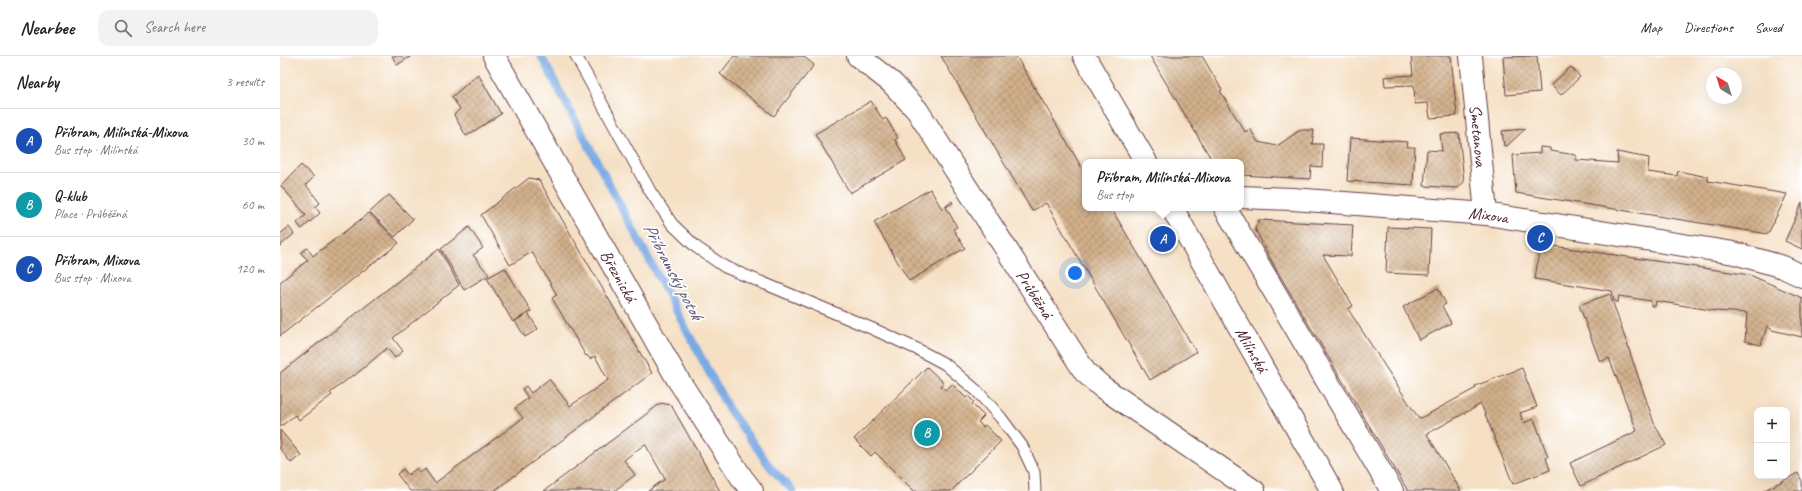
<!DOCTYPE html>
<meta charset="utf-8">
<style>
:root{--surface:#fff;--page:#f2f2f2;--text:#222;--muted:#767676;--line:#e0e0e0;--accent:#0f766e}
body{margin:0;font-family:Caveat,sans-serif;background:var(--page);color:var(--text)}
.controls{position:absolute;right:12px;bottom:12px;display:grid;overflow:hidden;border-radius:8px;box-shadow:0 4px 16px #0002}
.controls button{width:36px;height:36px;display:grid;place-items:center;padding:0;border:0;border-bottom:1px solid var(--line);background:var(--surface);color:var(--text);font:20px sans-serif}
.compass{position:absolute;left:1426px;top:12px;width:36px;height:36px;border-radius:50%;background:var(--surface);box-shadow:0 4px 16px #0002;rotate:322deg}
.you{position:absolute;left:795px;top:217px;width:14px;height:14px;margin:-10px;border:3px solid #fff;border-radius:50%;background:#1a73e8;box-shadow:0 0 0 6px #1a73e833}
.badge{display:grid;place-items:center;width:26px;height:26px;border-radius:50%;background:var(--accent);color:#fff;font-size:13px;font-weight:700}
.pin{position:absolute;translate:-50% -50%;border:2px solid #fff;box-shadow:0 1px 4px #0006}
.popup{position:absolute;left:802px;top:103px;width:162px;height:52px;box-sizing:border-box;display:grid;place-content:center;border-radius:8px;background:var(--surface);filter:drop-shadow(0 1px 3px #0005);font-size:13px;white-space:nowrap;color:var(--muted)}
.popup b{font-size:15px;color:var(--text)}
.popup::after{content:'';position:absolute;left:50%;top:100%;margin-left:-8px;border:8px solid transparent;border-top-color:var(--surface)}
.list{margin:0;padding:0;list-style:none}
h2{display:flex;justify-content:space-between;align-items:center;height:52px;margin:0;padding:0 16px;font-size:17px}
h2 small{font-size:13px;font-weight:400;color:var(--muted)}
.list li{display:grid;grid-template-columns:26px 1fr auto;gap:12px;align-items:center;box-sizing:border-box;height:64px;padding:0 16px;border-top:1px solid var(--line)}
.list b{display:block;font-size:15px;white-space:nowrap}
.list p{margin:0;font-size:13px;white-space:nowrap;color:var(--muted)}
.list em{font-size:13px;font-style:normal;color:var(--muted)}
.icon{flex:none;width:22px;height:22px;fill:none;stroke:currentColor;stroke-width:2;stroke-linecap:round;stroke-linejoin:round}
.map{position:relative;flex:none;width:1522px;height:435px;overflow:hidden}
header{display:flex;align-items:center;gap:24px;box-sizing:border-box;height:56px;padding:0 20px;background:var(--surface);border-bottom:1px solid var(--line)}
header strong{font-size:19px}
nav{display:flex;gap:22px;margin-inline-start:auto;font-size:14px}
.search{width:280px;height:36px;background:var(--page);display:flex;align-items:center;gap:10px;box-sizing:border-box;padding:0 14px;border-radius:12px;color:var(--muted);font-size:15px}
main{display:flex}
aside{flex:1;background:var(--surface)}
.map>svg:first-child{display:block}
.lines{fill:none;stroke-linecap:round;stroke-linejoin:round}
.stream{stroke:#7aa9e4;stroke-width:8}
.building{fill:url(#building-cross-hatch)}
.service-casing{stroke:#643c42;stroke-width:13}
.minor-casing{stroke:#643c42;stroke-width:24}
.tertiary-casing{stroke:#643c42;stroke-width:24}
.primary-casing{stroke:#643c42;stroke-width:24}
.service{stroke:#fff;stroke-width:11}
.minor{stroke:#fff;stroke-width:22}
.tertiary{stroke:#fff;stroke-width:22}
.primary{stroke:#fff;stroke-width:22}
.labels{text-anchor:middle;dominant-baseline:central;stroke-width:3.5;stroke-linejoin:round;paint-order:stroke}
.street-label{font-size:17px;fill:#4a1f2b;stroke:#fff}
.water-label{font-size:18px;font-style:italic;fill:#5d5675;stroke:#fff}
</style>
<header>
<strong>Nearbee</strong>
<div class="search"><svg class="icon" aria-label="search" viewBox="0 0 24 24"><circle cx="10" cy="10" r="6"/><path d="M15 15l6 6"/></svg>Search here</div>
<nav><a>Map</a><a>Directions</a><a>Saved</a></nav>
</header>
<main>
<aside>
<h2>Nearby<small>3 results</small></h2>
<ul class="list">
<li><span class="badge" style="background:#1a4fb4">A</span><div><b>Příbram, Milínská-Mixova</b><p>Bus stop · Milínská</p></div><em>30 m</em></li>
<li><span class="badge" style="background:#0f9aa8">B</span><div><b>Q-klub</b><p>Place · Průběžná</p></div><em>60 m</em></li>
<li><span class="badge" style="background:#1a4fb4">C</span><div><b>Příbram, Mixova</b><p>Bus stop · Mixova</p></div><em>120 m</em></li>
</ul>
</aside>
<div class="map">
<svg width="1522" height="435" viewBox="0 0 1522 435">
<defs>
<pattern id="building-cross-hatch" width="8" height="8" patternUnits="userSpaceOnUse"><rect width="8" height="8" fill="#d2b18b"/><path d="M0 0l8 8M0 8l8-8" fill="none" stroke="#ac8f72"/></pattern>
</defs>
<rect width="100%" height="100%" fill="#fff"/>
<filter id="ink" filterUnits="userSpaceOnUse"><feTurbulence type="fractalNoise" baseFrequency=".025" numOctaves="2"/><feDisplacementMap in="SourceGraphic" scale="8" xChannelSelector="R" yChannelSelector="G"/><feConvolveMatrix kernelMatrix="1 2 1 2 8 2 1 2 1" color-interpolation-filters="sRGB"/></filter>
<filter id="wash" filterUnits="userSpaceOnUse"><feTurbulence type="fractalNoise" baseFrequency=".012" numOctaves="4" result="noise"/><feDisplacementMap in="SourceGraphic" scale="16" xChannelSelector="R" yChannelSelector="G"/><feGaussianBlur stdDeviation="0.9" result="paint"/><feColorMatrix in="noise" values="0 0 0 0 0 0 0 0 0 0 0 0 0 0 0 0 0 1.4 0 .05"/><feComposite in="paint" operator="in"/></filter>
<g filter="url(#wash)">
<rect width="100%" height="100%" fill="#f5e0c4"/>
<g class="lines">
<path class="stream" d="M261 0 448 352 491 412 513 435"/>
</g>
<g id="blocks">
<path class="building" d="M112 0H131L117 9Z
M454 0H523L534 9 494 60 440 18Z
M661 0H736L805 117V152H831L916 296 870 324 766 147 752 155Z
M870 0H922L942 34 940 35 965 76 970 73 978 86 997 90 1020 74H1034L1032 88H1043L1042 111 1031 110 1030 123 961 119V106H933Z
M1131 0H1171L1177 60 1150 62 1148 47 1135 48 1134 29 1105 30 1104 21 1133 19Z
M1257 0 1260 36 1226 39 1223 1Z
M1291 11 1300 21 1281 39 1271 29Z
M198 18 221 58 186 80 174 59 180 53 172 41Z
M591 45 603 64 606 62 618 82 615 84 626 104 570 137 535 78Z
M1245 73 1227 90H1224L1222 75Z
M1179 77 1184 126 1178 132 1144 130 1147 94 1162 95 1160 78Z
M1070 82 1128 86 1127 91H1135L1133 129 1067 125Z
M1260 91 1270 92V95L1296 99V104L1338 107 1337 96 1369 102 1368 116 1397 120 1398 115 1428 121V125L1507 138 1488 178 1236 137 1233 99 1260 97Z
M21 109 34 121 26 129 40 147 35 151 40 157 22 173 17 167 26 159 1 130Z
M249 122 259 124 372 317 214 435H130L117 418 123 413 128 419 137 412 140 417 145 413 155 427 243 362 235 352 248 342 242 333 246 330 251 337 269 323 290 350 328 324 315 300 310 303 307 299 306 300 272 242 277 239 252 196 230 209 201 159Z
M650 133 662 153 672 145 673 147 666 151 677 171 673 173 685 192 629 225 594 166Z
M109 139 133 163 115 181 90 156Z
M1522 147V193L1505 185Z
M89 157 119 187 0 280V226L28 204 21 197 27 192 33 200Z
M979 164 1073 169 1071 200 1043 199 1073 250 1068 253 1139 363 1196 332 1195 330 1242 312 1257 351 1240 357 1243 367 1254 363 1268 401 1266 402 1270 414 1233 428 1201 348 1147 378 1181 435H1128L996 213 975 173Z
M9 171 14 178 0 190V178Z
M189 171 203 192 193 199 209 219 184 234 161 193Z
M1108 171 1151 173 1149 219 1106 217Z
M1260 188 1470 219 1522 242V281L1492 274 1487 270 1481 289 1465 285 1467 257 1436 255 1376 245 1375 250H1371V245L1339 240 1338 246 1334 245 1332 235 1255 223Z
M159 193 179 229 113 282 123 295 115 302 107 292 74 320 73 319 50 337 52 339 19 364 15 359 0 371V317Z
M225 212 251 255 233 266 207 222Z
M1158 232 1166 248 1162 250 1171 267 1139 284 1123 251Z
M1330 238 1374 367 1386 389 1301 430 1290 407 1357 375 1329 302 1320 306 1299 249Z
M248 257 258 273 245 281 235 265Z
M647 311 664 327 661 330 666 334 672 328 686 342 688 340 694 346 692 348 704 360 698 366 703 371 705 369 721 385 671 435H634L595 396 591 400 574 383Z
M381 347 391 349 440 435H368L385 423 365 388 344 404 355 419 334 435H264Z
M0 374 21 399 11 407 0 393Z
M1518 417 1522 425V435H1483Z"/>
</g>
</g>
<g filter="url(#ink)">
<use href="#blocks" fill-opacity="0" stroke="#643c42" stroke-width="1"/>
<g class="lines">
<g class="service-casing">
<path id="service" d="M296 0 370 135 392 168 416 191 445 211 593 273 637 293 665 308 697 335 721 362 742 390 754 416 755 435"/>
</g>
<g class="minor-casing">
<g id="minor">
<path id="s1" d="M578 0 612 27 637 54 805 316 822 331 974 435"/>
<path id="s2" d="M1191 0 1206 158"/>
<path d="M945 152 1112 435"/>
</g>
</g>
<g class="tertiary-casing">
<g id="tertiary">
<path id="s3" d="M214 0 397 322 462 422 472 435"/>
<path id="s4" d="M961 141 1013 143 1206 158 1454 197 1503 211 1522 220"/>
</g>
</g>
<g class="primary-casing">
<g id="primary">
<path d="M804 0 866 106"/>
<path id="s5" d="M892 152 1052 435"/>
</g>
</g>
<use href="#service" class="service"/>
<use href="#minor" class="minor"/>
<use href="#tertiary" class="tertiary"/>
<use href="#primary" class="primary"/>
</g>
</g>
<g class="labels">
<g class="street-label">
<text stroke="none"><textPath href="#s2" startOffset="80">Smetanova</textPath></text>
<text stroke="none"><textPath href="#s4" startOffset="248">Mixova</textPath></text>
<text stroke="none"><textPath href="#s3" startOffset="253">Březnická</textPath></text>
<text stroke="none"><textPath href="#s1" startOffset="299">Průběžná</textPath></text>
<text stroke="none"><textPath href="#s5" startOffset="163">Milínská</textPath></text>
</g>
<g class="water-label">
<text transform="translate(393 215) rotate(62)">Příbramský potok</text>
</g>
</g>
</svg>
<div class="controls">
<button>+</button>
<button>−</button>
</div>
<svg class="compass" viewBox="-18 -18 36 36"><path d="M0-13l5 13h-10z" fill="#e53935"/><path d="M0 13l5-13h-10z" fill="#767676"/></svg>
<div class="you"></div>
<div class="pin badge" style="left:883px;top:183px;background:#1a4fb4">A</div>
<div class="popup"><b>Příbram, Milínská-Mixova</b>Bus stop</div>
<div class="pin badge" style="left:647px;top:377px;background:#0f9aa8">B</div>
<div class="pin badge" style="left:1260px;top:182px;background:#1a4fb4">C</div>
</div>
</main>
